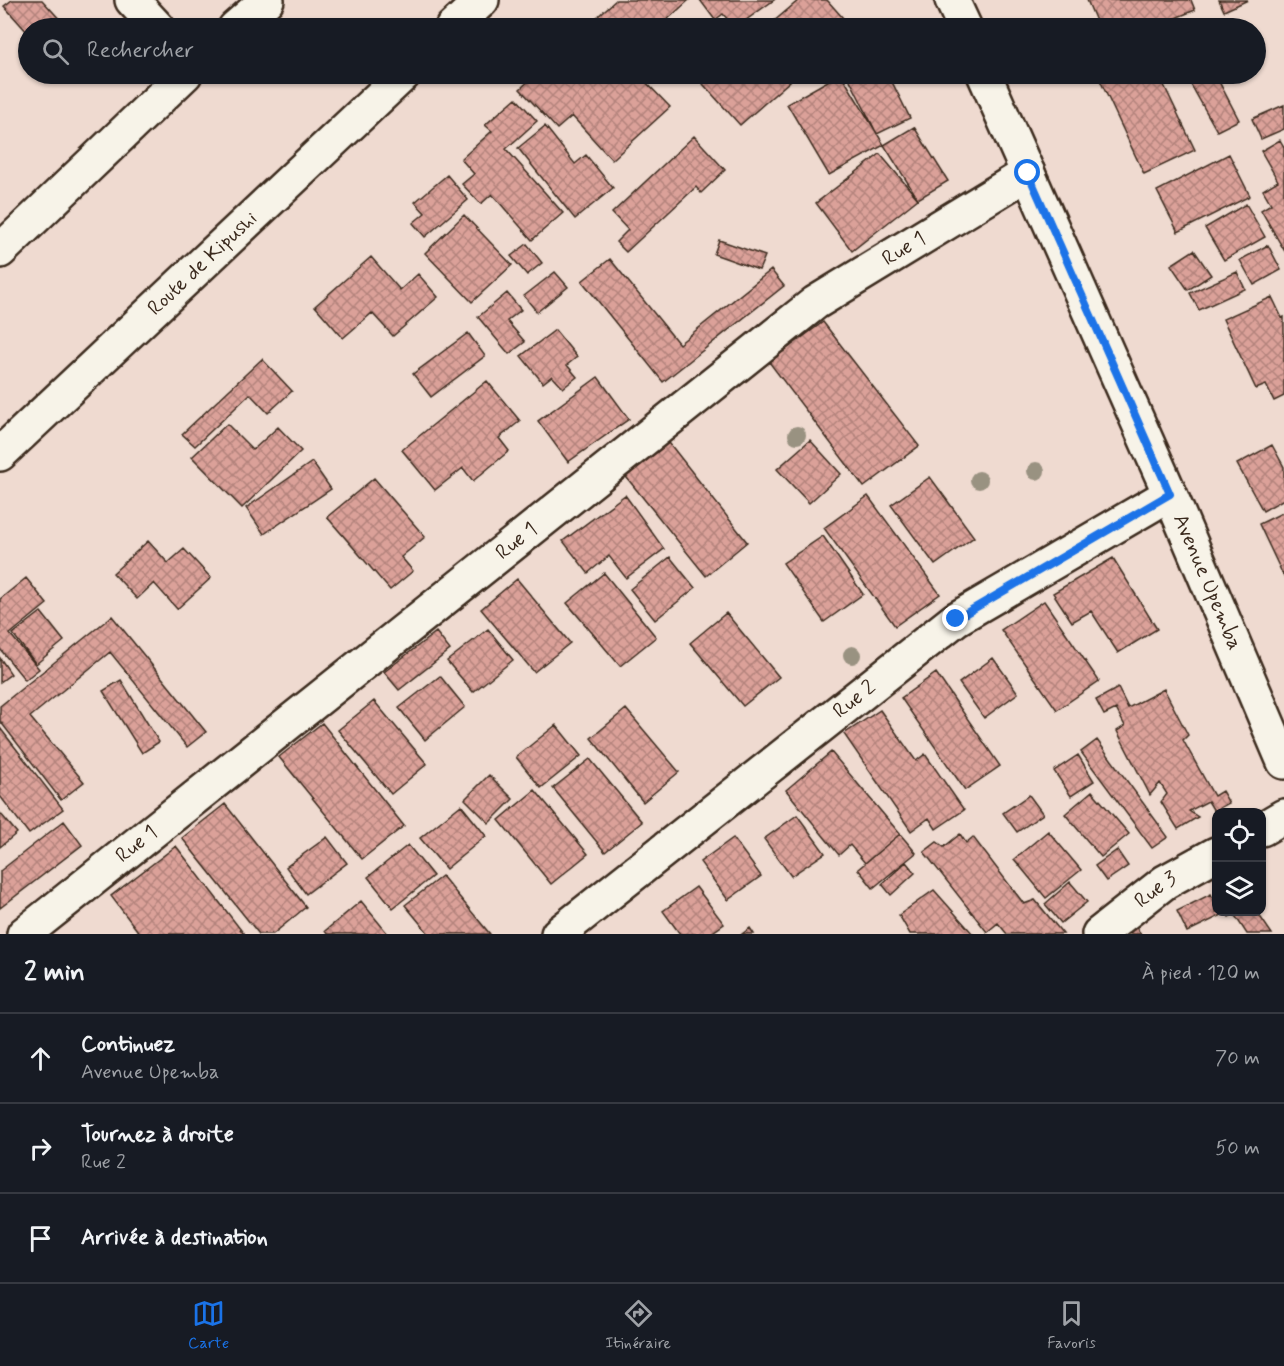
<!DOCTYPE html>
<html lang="fr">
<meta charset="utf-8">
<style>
:root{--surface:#171b24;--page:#20242c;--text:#f1f3f6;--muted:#9ea1a6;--line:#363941;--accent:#1a73e8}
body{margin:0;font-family:Mynerve,sans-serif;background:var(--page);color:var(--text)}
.controls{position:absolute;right:18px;bottom:18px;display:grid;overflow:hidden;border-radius:12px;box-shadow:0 2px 4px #0004}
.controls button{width:54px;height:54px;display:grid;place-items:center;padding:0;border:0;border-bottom:2px solid var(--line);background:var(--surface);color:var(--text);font:30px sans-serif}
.stop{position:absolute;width:18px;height:18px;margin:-14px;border:4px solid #1a73e8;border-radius:50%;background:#fff}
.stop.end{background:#1a73e8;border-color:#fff;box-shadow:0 2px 6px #0008}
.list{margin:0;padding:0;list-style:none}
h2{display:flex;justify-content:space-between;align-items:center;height:78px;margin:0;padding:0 24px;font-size:26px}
h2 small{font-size:20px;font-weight:400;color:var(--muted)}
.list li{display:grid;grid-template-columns:39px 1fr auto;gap:18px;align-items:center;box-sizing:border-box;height:90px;padding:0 24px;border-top:2px solid var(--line)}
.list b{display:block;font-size:22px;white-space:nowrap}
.list p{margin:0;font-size:20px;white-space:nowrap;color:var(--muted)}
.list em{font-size:20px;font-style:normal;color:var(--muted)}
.icon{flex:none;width:33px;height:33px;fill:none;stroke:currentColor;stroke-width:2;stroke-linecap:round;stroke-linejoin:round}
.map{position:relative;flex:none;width:1284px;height:934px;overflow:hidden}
.search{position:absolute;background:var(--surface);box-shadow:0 2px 4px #0004;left:18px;right:18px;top:18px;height:66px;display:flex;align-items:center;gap:15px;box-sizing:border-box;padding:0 21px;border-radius:33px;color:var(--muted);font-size:22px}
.sheet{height:348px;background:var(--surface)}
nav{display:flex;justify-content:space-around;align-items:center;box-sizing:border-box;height:84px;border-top:2px solid var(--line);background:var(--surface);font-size:16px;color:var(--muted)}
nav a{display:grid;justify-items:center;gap:3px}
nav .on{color:var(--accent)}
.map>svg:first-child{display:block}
.building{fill:url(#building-cross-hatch);stroke:#3b2a1e;stroke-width:1.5}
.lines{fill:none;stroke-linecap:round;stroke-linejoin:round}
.minor-casing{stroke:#3b2a1e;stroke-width:38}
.highway-casing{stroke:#3b2a1e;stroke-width:38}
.minor{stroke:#f7f3e8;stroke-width:33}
.highway{stroke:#f7f3e8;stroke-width:33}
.tree{fill:#999281}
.route{stroke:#1a73e8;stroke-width:8}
.labels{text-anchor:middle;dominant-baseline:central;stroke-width:4.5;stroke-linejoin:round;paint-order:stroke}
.street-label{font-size:21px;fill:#3b2a1e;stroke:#f7f3e8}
</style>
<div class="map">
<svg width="1284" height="934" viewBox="0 0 1284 934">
<defs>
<pattern id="building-cross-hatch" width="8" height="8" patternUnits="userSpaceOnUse" patternTransform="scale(1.5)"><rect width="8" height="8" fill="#dba199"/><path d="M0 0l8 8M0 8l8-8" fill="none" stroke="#b3837c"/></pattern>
</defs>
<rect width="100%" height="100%" fill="#efdad0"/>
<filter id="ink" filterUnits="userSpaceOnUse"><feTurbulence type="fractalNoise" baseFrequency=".0167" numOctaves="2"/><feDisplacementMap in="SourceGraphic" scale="12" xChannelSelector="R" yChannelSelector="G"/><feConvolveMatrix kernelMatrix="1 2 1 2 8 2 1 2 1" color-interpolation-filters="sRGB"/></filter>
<g filter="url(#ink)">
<path class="building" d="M12 0H42L63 23 56 28H28V33L4 6Z
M616 0H689L658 28H585Z
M700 0H774L735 28 723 14 715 20Z
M799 0H827L851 27 849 28H766Z
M1087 0H1191L1195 10 1151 28H1099Z
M1219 0H1248L1224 11Z
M536 74H638L670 107 612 160 572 116 557 129 520 89Z
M715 74H798L740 125 703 84Z
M840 74H841L884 145 829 175 787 104Z
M847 74H888L910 118 877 134Z
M1109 74H1178L1162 81 1195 150 1144 174 1099 78Z
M1185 74H1215L1239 120 1217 131Z
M516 98 537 121 506 149 563 213 532 240 492 194 481 204 462 184 474 174 461 159 492 131 485 125Z
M1284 105V129L1261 139 1252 119Z
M545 126 575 164 586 155 613 188 575 219 518 148Z
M914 127 948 181 918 199 884 145Z
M694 136 725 170 701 193 696 187 626 252 616 242 628 230 612 213Z
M1280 140 1284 147V250L1261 210 1271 204 1263 190 1278 181 1261 151Z
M880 154 918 199 852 251 816 203Z
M1229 154 1250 196 1178 232 1157 191Z
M447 175 468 200 425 237 413 223 425 213 415 202Z
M1246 204 1265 237 1224 260 1205 228Z
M464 215 512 265 472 302 425 253Z
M719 240 765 256 759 270 714 254Z
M527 244 542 263 527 275 511 256Z
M1268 245 1281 270 1254 285 1240 260Z
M1194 250 1211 275 1188 290 1171 265Z
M371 257 400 290 418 274 438 297 393 336 372 313 343 338 315 306Z
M610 259 679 344 771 270 784 286 663 382 582 281Z
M555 272 568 287 537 312 524 296Z
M1237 272 1245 289 1199 310 1190 293Z
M507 293 521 310 507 321 525 342 509 354 478 317Z
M1272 297 1282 318 1284 317V396L1274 401 1266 385 1256 389 1223 319Z
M823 322 919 446 864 487 769 362Z
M555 330 577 357 567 365 577 377 563 388 552 376 543 383 521 356Z
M468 333 485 356 431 397 413 374Z
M262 359 292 391 268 413 250 394 195 446 182 434Z
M598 377 629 419 568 462 538 421Z
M487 381 520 421 499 438 509 451 473 481 463 468 435 490 402 450Z
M227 424 253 450 278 427 301 451 242 508 192 457Z
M666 439 747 542 706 576 623 473Z
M810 440 841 474 809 503 777 469Z
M1272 445 1284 467V499L1263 511 1237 464Z
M312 462 331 489 264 534 246 508Z
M930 477 974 537 935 565 891 505Z
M374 478 425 537 401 557 413 571 390 590 327 517Z
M625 495 664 549 626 578 609 556 588 573 563 541Z
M868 496 940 594 895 626 824 528Z
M1284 512V577L1259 524Z
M823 536 863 594 824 622 783 563Z
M148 541 168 563 184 549 211 578 177 609 154 583 137 599 113 573Z
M670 557 695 588 655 620 630 589Z
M1113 558 1157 629 1118 653 1091 611 1072 622 1053 593Z
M604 573 656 637 620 666 567 603Z
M26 578 47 604 10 634 39 669 25 680 0 649V599Z
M517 579 570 643 534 672 481 609Z
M1044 601 1099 681 1057 710 1001 630Z
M41 612 64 641 36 664 13 634Z
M726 613 779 677 743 706 690 643Z
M112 616 206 732 187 747 110 652 30 717 84 782 61 800 0 721V706Z
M488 629 513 660 473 692 447 661Z
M436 632 450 650 399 690 384 672Z
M0 658 11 674 0 682Z
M993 658 1018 693 984 718 959 683Z
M936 673 1000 766 965 790 901 698Z
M440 676 465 707 425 740 399 708Z
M121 680 159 742 142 753 103 691Z
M1118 688 1128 708 1164 689 1188 735 1183 740 1214 796 1222 791 1229 803 1214 811 1208 801 1189 811 1198 817 1178 829 1161 802 1167 794 1160 783 1150 795 1117 731 1125 726 1116 709 1104 715 1096 700Z
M374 701 427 764 391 794 338 730Z
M626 709 679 772 643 802 591 738Z
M880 710 916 761 925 754 964 810 936 829 929 818 911 831 844 734Z
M322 723 404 826 362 859 279 757Z
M556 725 581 756 541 788 516 757Z
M0 728 63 809 29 834 0 796Z
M1097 740 1168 837 1152 848 1081 752Z
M831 752 900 834 865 863 850 845 839 855 786 790Z
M1078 755 1094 781 1071 796 1054 771Z
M590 759 642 822 605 852 553 788Z
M489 775 513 799 489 823 465 799Z
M535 790 588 854 551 884 499 820Z
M1092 791 1129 834 1101 857 1065 814Z
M1029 795 1043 814 1017 832 1003 813Z
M225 804 306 907 273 934H259L182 838Z
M461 805 486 836 446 869 420 838Z
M0 813 17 833 0 847Z
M797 815 825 853 791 876 764 839Z
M64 821 82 845 0 908V871Z
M1048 831 1081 870 1046 898 1014 859Z
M900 834 916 853 873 888 858 869Z
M960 834 966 843 973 837 1024 904 1035 900 1063 934H1007L998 923 987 932 924 852 937 842 944 847Z
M327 837 347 863 306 894 286 867Z
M733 838 761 876 728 900 700 862Z
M408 845 433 876 393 908 368 877Z
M176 846 244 934H140L111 896Z
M1117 850 1128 866 1106 881 1095 866Z
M906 862 915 873 891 895 882 884Z
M442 876 490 934H429L405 905Z
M1070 882 1087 902 1061 923 1045 904Z
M696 887 724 924 710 934H680L663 911Z
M934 890 973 934H910L899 915Z
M1211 894 1216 904V912H1220L1222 915 1187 932 1177 911Z
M361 901 388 934H327L325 931Z
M1226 912H1257L1272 934H1247L1234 914 1229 917Z
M1135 926 1141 934H1123Z
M750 928 754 934H742Z"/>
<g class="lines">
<g class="minor-casing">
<g id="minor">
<path d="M132 0 158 28"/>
<path d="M952 0 965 28"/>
<path d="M235 28 267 0"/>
<path id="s1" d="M984 74 1170 494 1284 762"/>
<path d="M0 251 185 74"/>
<path d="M1262 829 1284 816"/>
<path id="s2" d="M24 934 815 303 1028 173"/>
<path id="s3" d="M558 934 956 619 1170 494"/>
<path id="s4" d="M1099 934 1165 882 1216 854"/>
</g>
</g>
<g class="highway-casing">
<g id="highway">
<path d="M452 28 482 0"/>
<path id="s5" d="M0 454 404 74"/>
</g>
</g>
<use href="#minor" class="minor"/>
<use href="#highway" class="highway"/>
</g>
<g class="tree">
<circle cx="797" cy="435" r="9"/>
<circle cx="1036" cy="471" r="9"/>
<circle cx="979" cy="480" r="9"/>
<circle cx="852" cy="655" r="9"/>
</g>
</g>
<g class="lines" filter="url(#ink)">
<path class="route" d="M956 619 1170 494 1028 173"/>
</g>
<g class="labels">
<g class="street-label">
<text stroke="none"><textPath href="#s2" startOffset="1116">Rue 1</textPath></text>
<text stroke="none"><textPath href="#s5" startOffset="278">Route de Kipushi</textPath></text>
<text stroke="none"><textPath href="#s2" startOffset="630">Rue 1</textPath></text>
<text stroke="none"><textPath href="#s1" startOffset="555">Avenue Upemba</textPath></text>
<text stroke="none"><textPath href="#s3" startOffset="378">Rue 2</textPath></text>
<text stroke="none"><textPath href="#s2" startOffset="144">Rue 1</textPath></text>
<text stroke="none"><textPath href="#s4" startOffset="72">Rue 3</textPath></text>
</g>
</g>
</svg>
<div class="controls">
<button><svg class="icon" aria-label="locate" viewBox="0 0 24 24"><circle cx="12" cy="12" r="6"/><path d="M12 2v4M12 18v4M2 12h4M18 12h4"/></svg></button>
<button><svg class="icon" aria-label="layers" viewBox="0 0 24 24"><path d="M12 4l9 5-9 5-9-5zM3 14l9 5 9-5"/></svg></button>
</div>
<div class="stop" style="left:1028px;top:173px"></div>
<div class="stop end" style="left:956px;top:619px"></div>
<div class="search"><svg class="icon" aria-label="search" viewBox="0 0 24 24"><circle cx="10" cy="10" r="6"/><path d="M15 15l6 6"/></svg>Rechercher</div>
</div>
<section class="sheet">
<h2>2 min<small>À pied · 120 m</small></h2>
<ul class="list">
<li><svg class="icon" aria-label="ahead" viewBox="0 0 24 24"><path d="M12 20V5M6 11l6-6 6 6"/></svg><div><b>Continuez</b><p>Avenue Upemba</p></div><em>70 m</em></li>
<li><svg class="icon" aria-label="right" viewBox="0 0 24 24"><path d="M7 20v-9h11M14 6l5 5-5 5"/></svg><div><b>Tournez à droite</b><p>Rue 2</p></div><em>50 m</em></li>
<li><svg class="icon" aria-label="arrive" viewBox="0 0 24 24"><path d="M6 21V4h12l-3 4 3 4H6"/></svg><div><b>Arrivée à destination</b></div></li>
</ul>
</section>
<nav>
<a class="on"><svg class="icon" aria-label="map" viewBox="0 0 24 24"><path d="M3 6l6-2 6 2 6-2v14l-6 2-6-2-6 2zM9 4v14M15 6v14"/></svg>Carte</a>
<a><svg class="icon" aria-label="directions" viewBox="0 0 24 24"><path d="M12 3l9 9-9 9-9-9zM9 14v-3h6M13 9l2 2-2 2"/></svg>Itinéraire</a>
<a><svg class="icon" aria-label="saved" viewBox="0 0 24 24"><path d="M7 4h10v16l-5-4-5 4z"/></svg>Favoris</a>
</nav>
